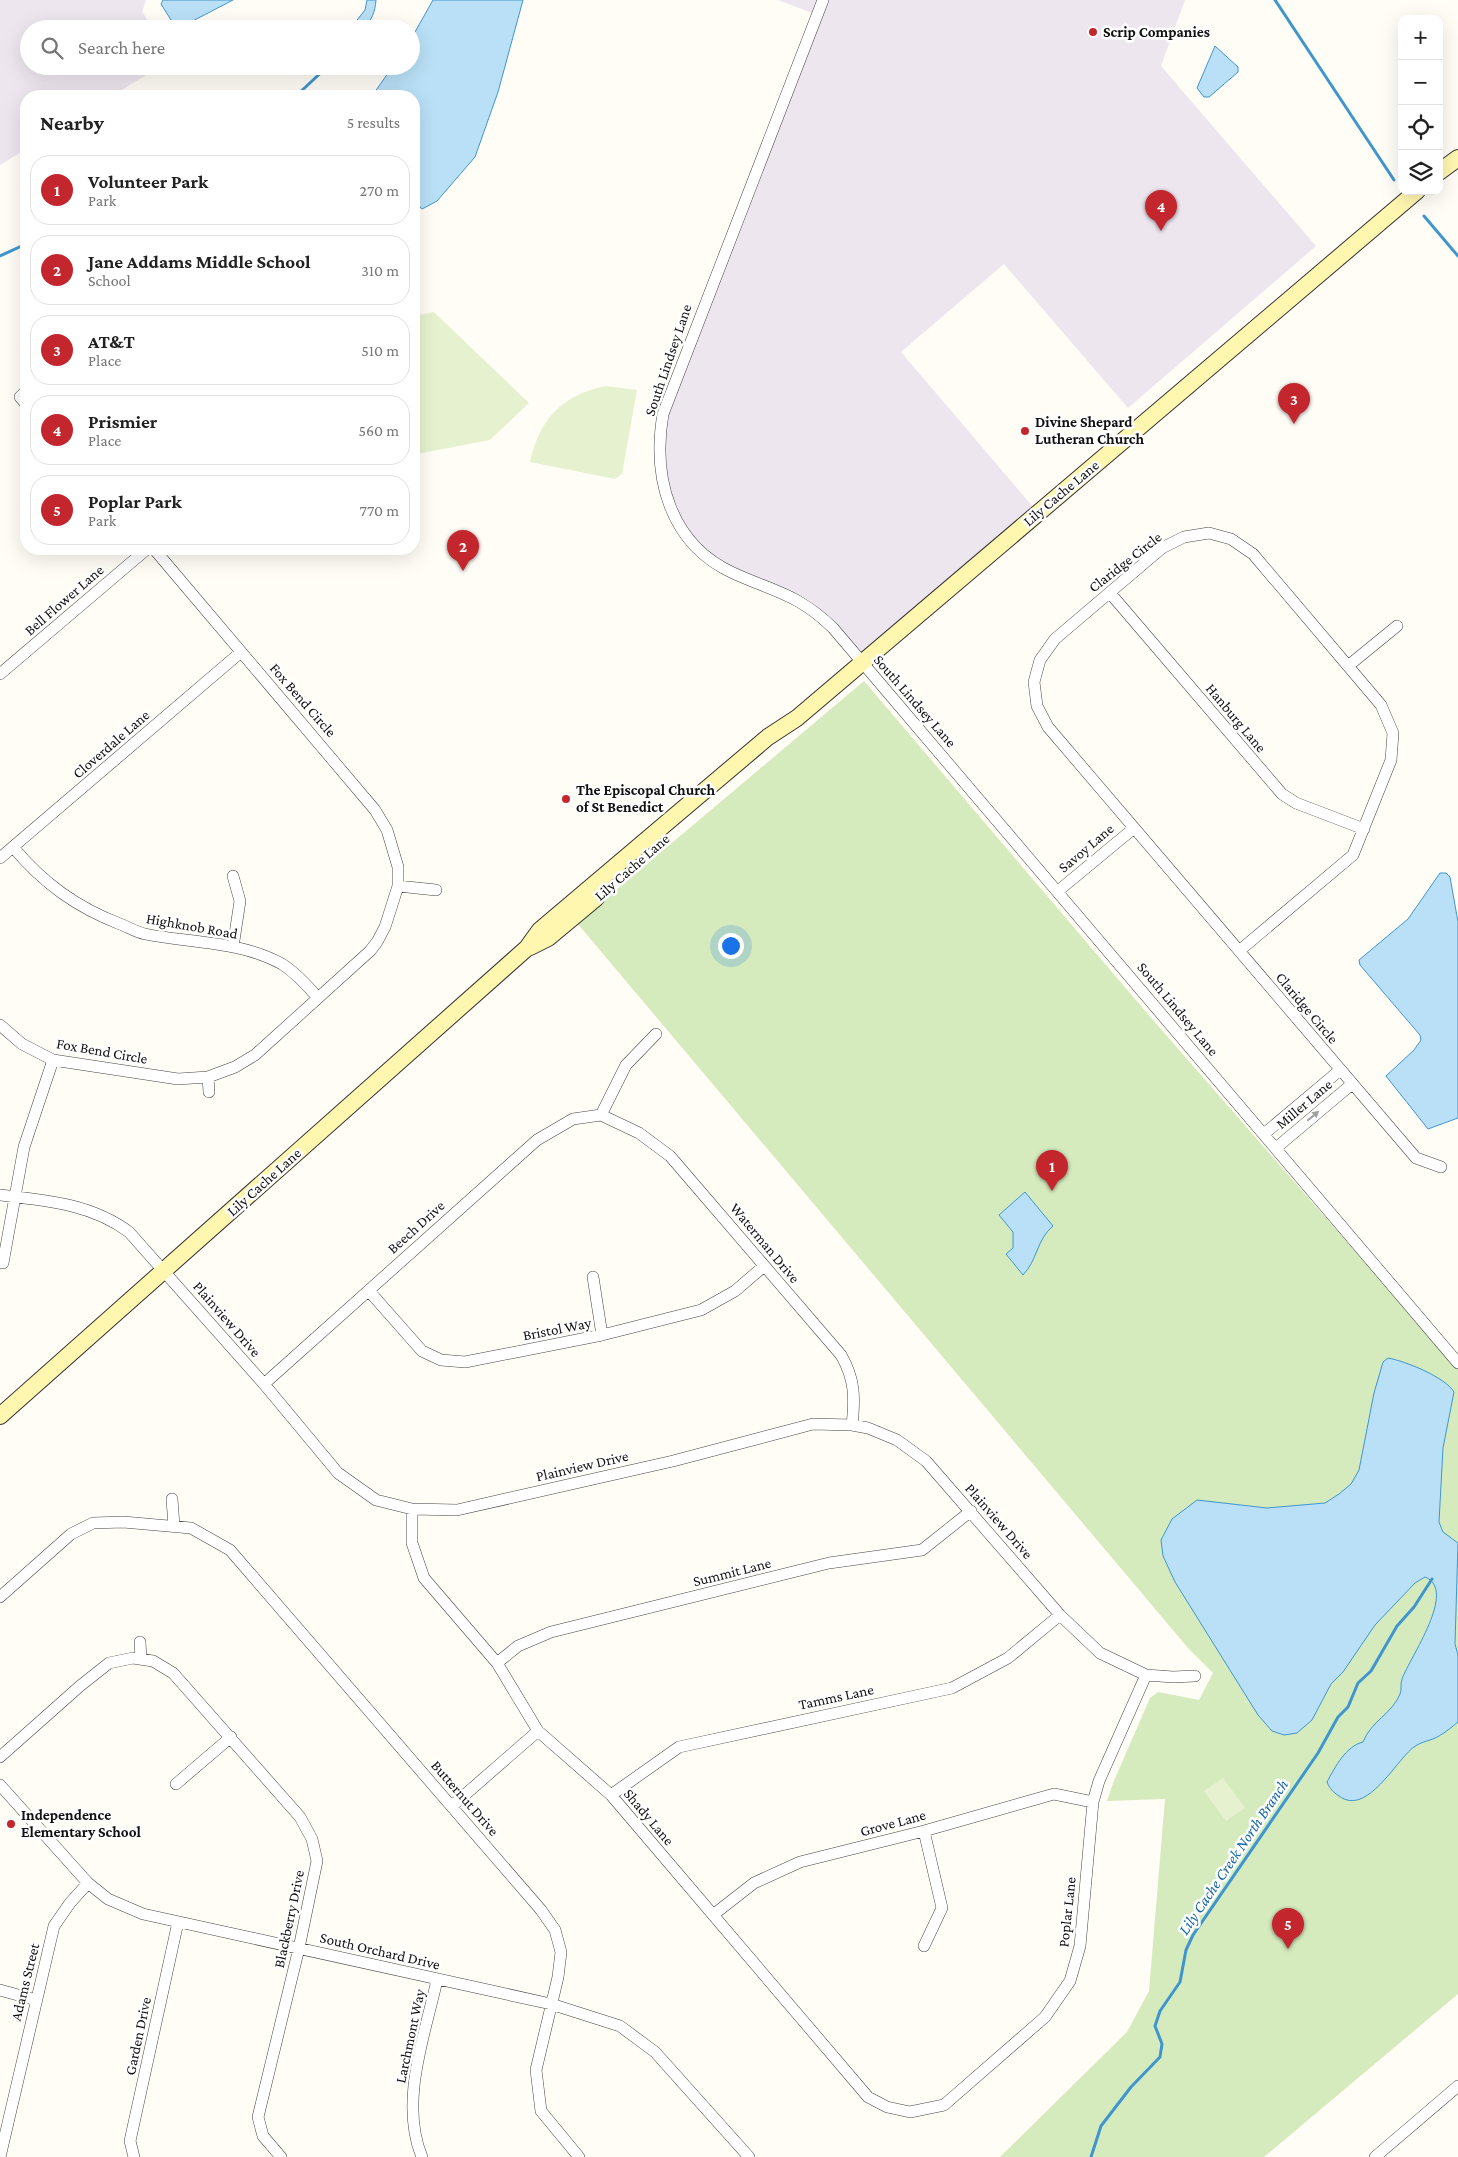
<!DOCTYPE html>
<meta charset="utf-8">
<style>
:root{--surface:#fff;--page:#f2f2f2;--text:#222;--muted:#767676;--line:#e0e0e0;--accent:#c4262e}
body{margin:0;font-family:"Crimson Pro",serif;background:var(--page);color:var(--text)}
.controls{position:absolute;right:15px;top:15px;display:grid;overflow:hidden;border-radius:10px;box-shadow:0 5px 20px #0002}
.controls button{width:45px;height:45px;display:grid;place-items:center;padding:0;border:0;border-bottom:1px solid var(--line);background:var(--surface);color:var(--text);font:25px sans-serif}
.you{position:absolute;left:730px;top:945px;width:18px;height:18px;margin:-12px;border:4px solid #fff;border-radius:50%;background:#1a73e8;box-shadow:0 0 0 8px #1a73e833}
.badge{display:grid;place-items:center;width:32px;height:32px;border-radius:50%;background:var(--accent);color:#fff;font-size:16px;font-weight:700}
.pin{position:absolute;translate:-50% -41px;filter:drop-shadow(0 1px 2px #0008)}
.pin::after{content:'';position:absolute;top:26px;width:18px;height:15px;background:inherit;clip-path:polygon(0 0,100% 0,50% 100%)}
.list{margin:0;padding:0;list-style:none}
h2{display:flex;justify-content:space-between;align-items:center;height:65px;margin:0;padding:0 20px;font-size:21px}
h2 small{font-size:16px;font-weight:400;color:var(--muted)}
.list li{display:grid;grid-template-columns:32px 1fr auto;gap:15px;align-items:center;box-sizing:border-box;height:70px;margin:0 10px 10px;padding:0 10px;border:1px solid var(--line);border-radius:20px}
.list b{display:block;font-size:19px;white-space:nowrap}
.list p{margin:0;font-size:16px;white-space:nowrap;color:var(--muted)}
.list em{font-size:16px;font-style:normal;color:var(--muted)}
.icon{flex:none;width:28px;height:28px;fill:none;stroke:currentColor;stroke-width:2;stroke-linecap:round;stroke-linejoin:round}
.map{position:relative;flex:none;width:1458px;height:2157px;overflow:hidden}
.search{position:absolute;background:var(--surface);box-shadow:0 5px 20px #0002;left:20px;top:20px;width:400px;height:55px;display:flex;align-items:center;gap:12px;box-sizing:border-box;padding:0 18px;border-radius:28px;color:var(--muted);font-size:19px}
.panel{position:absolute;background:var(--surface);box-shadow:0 5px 20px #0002;left:20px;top:90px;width:400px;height:465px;border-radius:20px}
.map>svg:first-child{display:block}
.industrial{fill:#eee6ef}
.green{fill:#d5ebbd}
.pitch{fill:#e6f2cf}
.water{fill:#b9e0f7;stroke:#3f96cf}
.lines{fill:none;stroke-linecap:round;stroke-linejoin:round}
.stream{stroke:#3f96cf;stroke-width:3}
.street-casing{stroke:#444;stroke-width:12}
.secondary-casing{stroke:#333;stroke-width:18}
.street{stroke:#fff;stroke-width:11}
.secondary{stroke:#fff6b0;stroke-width:16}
.oneway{fill:#a0a0a0}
.poi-dot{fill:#c4262e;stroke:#fff;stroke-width:2}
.labels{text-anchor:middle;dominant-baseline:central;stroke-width:5;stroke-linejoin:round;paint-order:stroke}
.poi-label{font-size:15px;font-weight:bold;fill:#111;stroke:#fff;text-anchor:start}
.street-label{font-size:15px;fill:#111;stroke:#fff}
.water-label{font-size:16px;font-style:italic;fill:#1768a6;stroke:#fff}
</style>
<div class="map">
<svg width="1458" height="2157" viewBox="0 0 1458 2157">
<rect width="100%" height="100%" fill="#fffdf5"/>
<path class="industrial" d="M0 0H146L142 12 154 29H29V66H161L112 96H26V149L0 165Z
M778 0H1185L1161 66 1316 246 1128 408 1004 264 901 352 1034 508 862 655 831 619 809 600 730 567 712 554 690 532 675 507 667 482 663 453 666 420 820 16Z"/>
<path class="green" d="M864 681 1146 1012 1458 1369V1994L1264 2157H1000L1127 2032 1149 1991 1165 1799 1107 1801 1113 1783 1150 1698 1158 1692 1199 1700 1213 1673 1188 1648 577 923Z"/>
<path class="pitch" d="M434 312 529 403 490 440 417 454 414 452V323L418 315Z
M606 386 637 390 622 474 615 479 530 462C540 418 562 395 606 386Z
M1223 1778 1245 1808 1226 1821 1204 1791Z"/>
<path class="water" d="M163 0H233L183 26 171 20 161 4Z
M367 0H376C375 12 372 20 363 29H350L365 10Z
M433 0H523L498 92 475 157 437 201 422 209 414 202V96H372L393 66H411V39Z
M1215 46 1238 67V72L1209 97H1204L1197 88Z
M1440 873H1446L1450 877 1458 922V1118L1428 1129 1386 1076 1414 1050 1421 1040 1420 1035 1360 965 1359 960 1408 919Z
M1025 1192 1053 1226C1037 1239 1037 1261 1023 1275L1006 1254 1013 1248V1232L999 1215Z
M1388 1358C1405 1361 1445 1377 1454 1392L1443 1448 1439 1522 1443 1532 1458 1543 1455 1644 1458 1655V1722C1452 1727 1446 1732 1439 1736 1431 1741 1422 1741 1414 1747 1396 1760 1367 1817 1339 1796 1333 1792 1330 1789 1327 1782 1335 1767 1346 1746 1363 1742 1371 1721 1392 1714 1400 1694 1402 1690 1400 1684 1402 1679 1410 1657 1458 1590 1425 1577L1415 1583 1375 1625 1343 1672 1331 1684 1312 1720 1297 1733 1284 1735 1272 1731 1258 1715 1175 1582 1163 1556 1161 1540 1172 1519 1197 1500 1267 1508 1325 1503 1339 1494 1351 1484 1359 1470 1374 1393 1383 1362Z"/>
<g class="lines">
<path class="stream" d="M1275 0 1394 180
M296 96 328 66
M1424 216 1458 256
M0 256 26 244
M1091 2157 1101 2126 1131 2087 1160 2057 1162 2044 1155 2026 1160 2011 1180 1982 1186 1950 1193 1935 1318 1753 1338 1717 1348 1707 1358 1683 1371 1671 1397 1626 1414 1607 1432 1579"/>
<g class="street-casing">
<path id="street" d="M823 0 663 414C652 478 670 544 733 573 775 592 798 594 833 628L1458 1363
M26 391 20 397 26 404
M1110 593 1282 794 1296 803 1364 829
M1348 666 1397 626
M0 674 147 549
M13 847C43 883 76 907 120 924 128 927 136 932 145 934 190 943 241 941 282 964 296 973 307 985 318 998
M0 858 241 652
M233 876 240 901 233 947
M398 886 436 890
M1058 891 1133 829
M1239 951 1353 855 1391 760 1393 733 1381 705 1253 554 1231 539 1209 533 1184 537 1162 548 1055 639 1040 660 1034 682 1037 706 1048 727 1416 1158 1441 1167
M0 1025 22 1044 53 1060 178 1079 208 1077 235 1067 255 1055 370 951 377 942 385 927 398 886V867L387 830 375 810 154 549
M208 1077 209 1092
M601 1115 639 1133 670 1156 841 1355C855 1379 855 1398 852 1425
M601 1115 626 1065 656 1034
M1264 1134 1340 1070
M1276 1148 1352 1084
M0 1195C45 1200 92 1204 129 1232L264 1384 338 1473 376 1500 412 1509 457 1510 673 1461 813 1424 852 1425 868 1428 897 1440 926 1461 1060 1615 1100 1653 1146 1675 1173 1677 1195 1676
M3 1263 24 1147 53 1060
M593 1277 602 1335
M369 1291 422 1351 441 1360 465 1362 602 1335 701 1310 735 1291 764 1266
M264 1384 537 1140 573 1119 601 1115
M172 1499 174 1526
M412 1509V1543L424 1578 497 1663 538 1731 611 1795 868 2097 887 2107 910 2112 944 2105 1045 2017 1070 1981 1080 1946 1093 1802 1099 1781 1146 1675
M0 1597 71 1534 93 1523 123 1522 191 1528 230 1550 541 1910 555 1930 561 1952 558 1977 536 2070 541 2111 579 2157
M140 1642 141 1659
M497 1663 518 1646 551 1632 829 1563 922 1550 971 1511
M0 1757 80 1686 109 1663 133 1658 153 1661 173 1673 300 1817 312 1839 317 1861 299 1948 258 2117 263 2136 281 2157
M176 1784 231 1737
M0 1785 88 1883 108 1899 143 1914 551 2004 620 2026 655 2052 749 2157
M611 1795 679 1747 952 1688 1008 1658 1060 1615
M452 1806 538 1731
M713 1915 754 1883 800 1862 924 1831 1054 1794 1093 1802
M924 1946 942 1908 924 1831
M0 1990 36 2000
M0 2157 54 1926 70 1903 88 1883
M134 2157 130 2141 178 1922
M422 2157C399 2102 425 2035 437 1980
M1375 2157 1458 2086"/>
</g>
<g class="secondary-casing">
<path id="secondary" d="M1439 172 1458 158
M530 947 548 938 596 898
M0 1416 527 948 540 930 768 737 797 718 1417 191"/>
</g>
<use href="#street" class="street"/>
<use href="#secondary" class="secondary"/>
</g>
<defs><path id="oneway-solid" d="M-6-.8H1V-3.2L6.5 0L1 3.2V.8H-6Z" transform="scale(1.25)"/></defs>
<use class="oneway" href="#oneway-solid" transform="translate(1313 1116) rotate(-40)"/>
<g class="poi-dot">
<circle cx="1093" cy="32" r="5"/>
<circle cx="1025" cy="431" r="5"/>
<circle cx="566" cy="799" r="5"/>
<circle cx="11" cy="1824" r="5"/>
</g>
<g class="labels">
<g class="poi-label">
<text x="1103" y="32">Scrip Companies</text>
<text x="1035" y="422">Divine Shepard<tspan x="1035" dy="17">Lutheran Church</tspan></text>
<text x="576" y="790">The Episcopal Church<tspan x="576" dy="17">of St Benedict</tspan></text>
<text x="21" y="1815">Independence<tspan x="21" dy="17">Elementary School</tspan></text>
</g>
<g class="street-label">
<text transform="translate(668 360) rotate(-71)">South Lindsey Lane</text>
<text transform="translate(1061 493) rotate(-40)">Lily Cache Lane</text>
<text transform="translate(1125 562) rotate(-38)">Claridge Circle</text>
<text transform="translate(64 600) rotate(-41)">Bell Flower Lane</text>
<text transform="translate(303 700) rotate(49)">Fox Bend Circle</text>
<text transform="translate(915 701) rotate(49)">South Lindsey Lane</text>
<text transform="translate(1236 718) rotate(50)">Hanburg Lane</text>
<text transform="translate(111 744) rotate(-41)">Cloverdale Lane</text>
<text transform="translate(1086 848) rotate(-40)">Savoy Lane</text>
<text transform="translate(632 867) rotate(-41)">Lily Cache Lane</text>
<text transform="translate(192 926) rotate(10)">Highknob Road</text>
<text transform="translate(1307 1008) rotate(50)">Claridge Circle</text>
<text transform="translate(1178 1009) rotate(50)">South Lindsey Lane</text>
<text transform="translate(102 1051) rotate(10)">Fox Bend Circle</text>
<text transform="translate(1304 1104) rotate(-40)">Miller Lane</text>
<text transform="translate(264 1182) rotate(-42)">Lily Cache Lane</text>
<text transform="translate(416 1227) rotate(-42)">Beech Drive</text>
<text transform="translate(765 1243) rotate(50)">Waterman Drive</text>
<text transform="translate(227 1319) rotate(49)">Plainview Drive</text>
<text transform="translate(557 1329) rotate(-11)">Bristol Way</text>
<text transform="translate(582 1466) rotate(-13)">Plainview Drive</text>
<text transform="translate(999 1521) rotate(49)">Plainview Drive</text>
<text transform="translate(732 1572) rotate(-14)">Summit Lane</text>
<text transform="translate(836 1697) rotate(-12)">Tamms Lane</text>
<text transform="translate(465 1798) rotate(49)">Butternut Drive</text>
<text transform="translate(649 1817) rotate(50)">Shady Lane</text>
<text transform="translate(893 1823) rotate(-15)">Grove Lane</text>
<text transform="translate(1067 1912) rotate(-84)">Poplar Lane</text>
<text transform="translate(289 1919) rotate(-78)">Blackberry Drive</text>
<text transform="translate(380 1951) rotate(13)">South Orchard Drive</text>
<text transform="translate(25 1982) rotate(-76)">Adams Street</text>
<text transform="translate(138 2036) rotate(-78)">Garden Drive</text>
<text transform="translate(410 2036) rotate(-78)">Larchmont Way</text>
</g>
<g class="water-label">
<text transform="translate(1233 1857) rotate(-56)">Lily Cache Creek North Branch</text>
</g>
</g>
</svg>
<div class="controls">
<button>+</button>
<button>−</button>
<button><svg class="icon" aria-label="locate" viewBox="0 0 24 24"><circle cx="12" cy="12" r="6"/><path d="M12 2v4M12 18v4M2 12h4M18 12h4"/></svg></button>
<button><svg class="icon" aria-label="layers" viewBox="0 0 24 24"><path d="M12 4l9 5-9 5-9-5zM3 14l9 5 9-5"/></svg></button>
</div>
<div class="you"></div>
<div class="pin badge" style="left:1052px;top:1191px">1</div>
<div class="pin badge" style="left:463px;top:571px">2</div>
<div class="pin badge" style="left:1294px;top:424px">3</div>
<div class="pin badge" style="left:1161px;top:231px">4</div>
<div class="pin badge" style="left:1288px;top:1949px">5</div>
<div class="search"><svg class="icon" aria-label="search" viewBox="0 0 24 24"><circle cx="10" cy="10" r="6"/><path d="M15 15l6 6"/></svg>Search here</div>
<section class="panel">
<h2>Nearby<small>5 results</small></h2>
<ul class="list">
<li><span class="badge">1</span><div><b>Volunteer Park</b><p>Park</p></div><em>270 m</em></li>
<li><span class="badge">2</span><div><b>Jane Addams Middle School</b><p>School</p></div><em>310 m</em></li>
<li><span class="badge">3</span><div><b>AT&amp;T</b><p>Place</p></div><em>510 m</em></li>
<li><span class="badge">4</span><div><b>Prismier</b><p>Place</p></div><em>560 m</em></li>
<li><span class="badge">5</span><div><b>Poplar Park</b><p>Park</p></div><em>770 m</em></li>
</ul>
</section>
</div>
